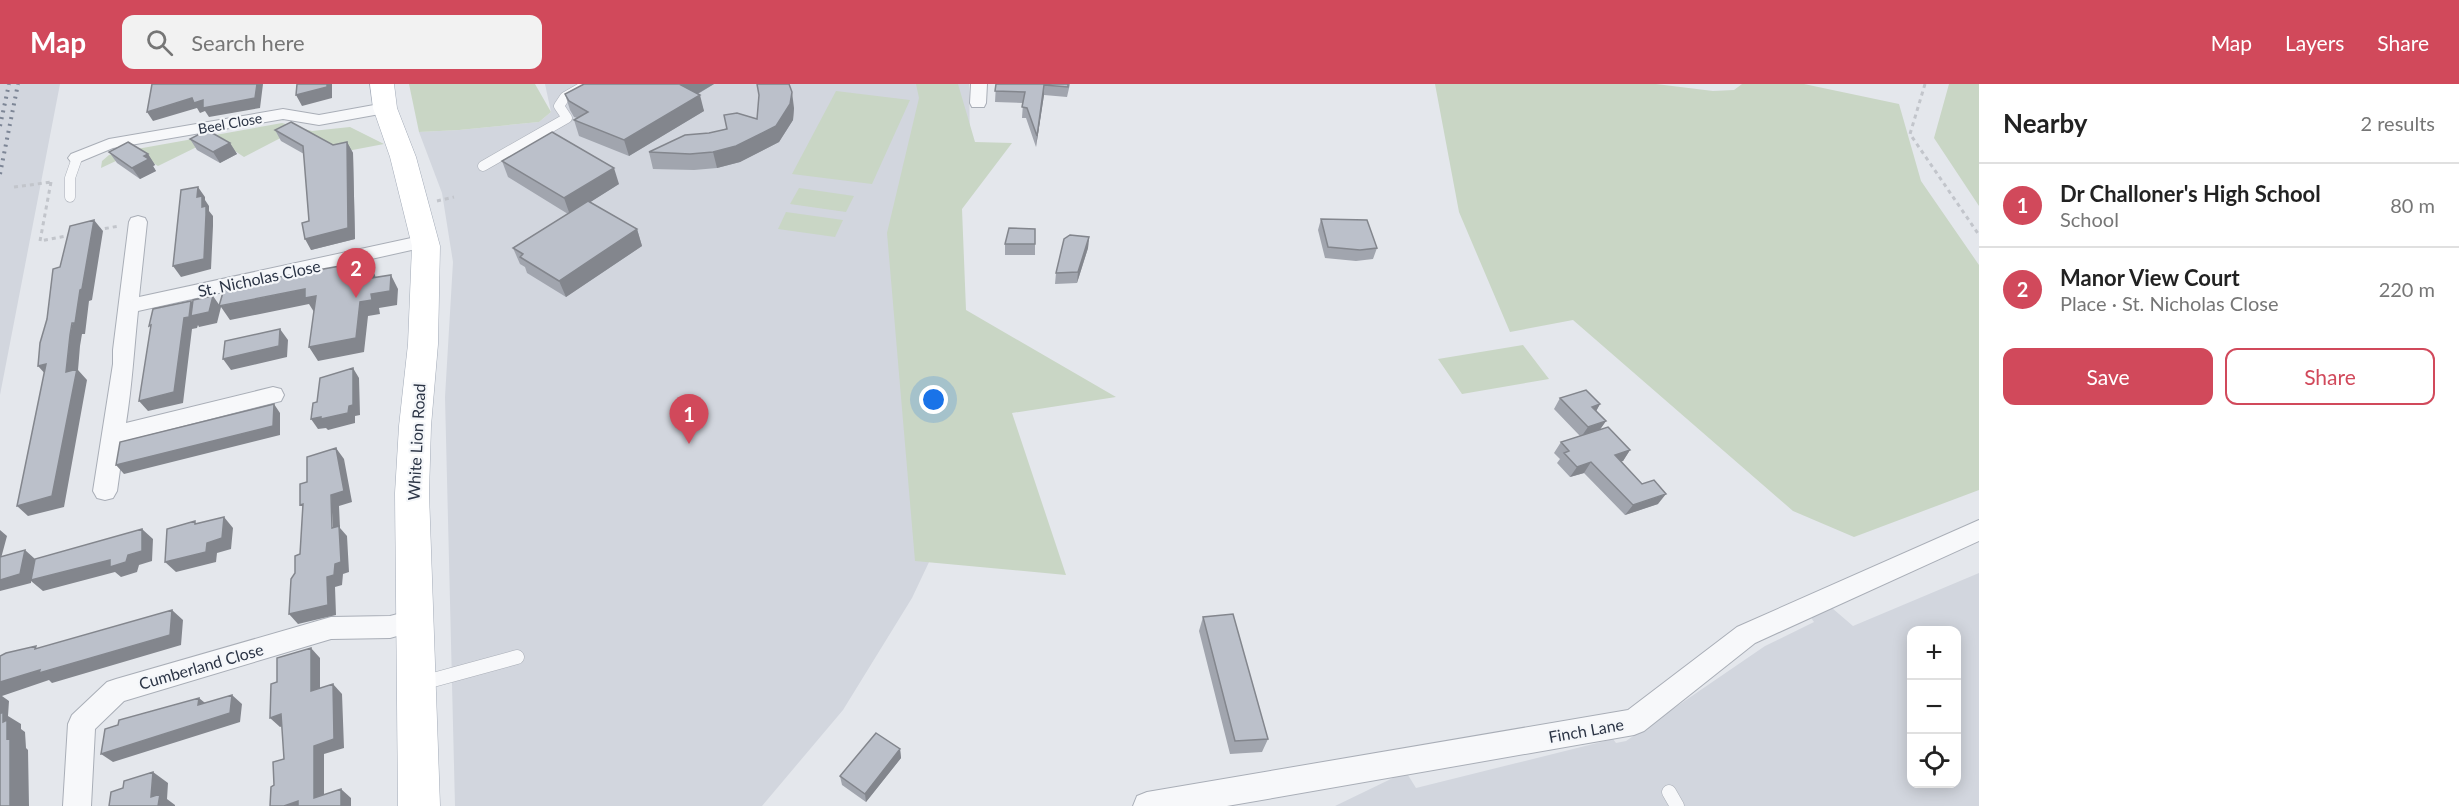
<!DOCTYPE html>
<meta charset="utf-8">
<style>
:root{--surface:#fff;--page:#f2f2f2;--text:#222;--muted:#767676;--line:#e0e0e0;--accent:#d1495b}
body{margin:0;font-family:Lato,sans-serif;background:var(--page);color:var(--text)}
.controls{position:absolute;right:18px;bottom:18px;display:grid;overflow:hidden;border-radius:12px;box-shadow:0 3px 15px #0003}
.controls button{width:54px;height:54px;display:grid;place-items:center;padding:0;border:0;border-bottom:2px solid var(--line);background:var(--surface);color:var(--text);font:30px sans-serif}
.you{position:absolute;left:934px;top:316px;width:21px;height:21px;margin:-15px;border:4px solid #fff;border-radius:50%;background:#1a73e8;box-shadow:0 0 0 9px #1a73e833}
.badge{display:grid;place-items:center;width:39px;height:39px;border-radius:50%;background:var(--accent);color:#fff;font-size:20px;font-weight:700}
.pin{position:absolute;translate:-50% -50px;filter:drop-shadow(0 2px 3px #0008)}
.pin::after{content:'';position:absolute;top:32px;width:21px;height:18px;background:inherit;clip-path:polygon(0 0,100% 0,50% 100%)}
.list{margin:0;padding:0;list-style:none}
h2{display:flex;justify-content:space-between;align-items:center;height:78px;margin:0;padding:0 24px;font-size:26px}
h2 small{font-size:20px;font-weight:400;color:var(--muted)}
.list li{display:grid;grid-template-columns:39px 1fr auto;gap:18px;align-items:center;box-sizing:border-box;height:84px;padding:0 24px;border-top:2px solid var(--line)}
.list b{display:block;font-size:22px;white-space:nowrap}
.list p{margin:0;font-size:20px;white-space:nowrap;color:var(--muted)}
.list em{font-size:20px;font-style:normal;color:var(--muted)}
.actions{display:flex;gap:12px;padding:18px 24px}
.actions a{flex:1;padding:14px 0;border:2px solid var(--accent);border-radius:12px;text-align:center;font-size:21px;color:var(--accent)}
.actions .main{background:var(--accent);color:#fff}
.icon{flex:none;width:33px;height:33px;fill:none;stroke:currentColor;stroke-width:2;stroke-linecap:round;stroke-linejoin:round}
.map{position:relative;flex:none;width:1979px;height:722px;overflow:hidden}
header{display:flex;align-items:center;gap:36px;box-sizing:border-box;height:84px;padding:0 30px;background:var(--accent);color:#fff}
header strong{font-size:28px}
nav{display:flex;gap:33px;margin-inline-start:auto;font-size:21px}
.search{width:420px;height:54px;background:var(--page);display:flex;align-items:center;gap:15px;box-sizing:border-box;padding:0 21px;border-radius:12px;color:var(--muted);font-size:22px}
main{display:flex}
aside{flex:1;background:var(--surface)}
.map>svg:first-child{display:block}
.built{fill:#d2d6de;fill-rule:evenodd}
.green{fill:#c9d6c5}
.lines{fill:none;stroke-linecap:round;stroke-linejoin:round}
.service-far1-casing{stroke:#a9aeb7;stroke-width:11}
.service-casing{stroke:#a9aeb7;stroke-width:15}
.minor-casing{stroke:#a9aeb7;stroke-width:2}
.primary-casing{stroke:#a3abb8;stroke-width:1}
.path{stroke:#c2c5cb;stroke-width:3;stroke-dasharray:4 4;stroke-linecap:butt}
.service-far1{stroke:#f7f8fa;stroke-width:10}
.service{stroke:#f7f8fa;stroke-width:14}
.minor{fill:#f7f8fa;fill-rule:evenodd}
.primary{fill:#fff;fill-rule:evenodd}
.rail{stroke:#7d8696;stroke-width:4;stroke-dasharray:2 5;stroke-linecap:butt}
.wall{fill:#a1a5ae}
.shaded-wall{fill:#83868d}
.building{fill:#bbc0ca;stroke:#83868d;stroke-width:1.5}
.labels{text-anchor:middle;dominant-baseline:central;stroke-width:4.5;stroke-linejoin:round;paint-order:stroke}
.far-street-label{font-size:14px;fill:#2b3445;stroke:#f4f6f9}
.street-label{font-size:16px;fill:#2b3445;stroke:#f4f6f9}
</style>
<header>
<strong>Map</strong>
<div class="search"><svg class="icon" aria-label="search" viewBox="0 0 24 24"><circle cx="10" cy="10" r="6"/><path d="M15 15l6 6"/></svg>Search here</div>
<nav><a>Map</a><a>Layers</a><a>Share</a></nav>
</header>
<main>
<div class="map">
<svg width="1979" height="722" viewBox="0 0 1979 722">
<rect width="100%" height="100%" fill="#e4e7ec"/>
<path class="built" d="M0 0H60L0 311Z
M545 0H969L970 58 962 108 947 440 912 514 843 626 762 722H455L445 313 453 178 442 109 419 48 459 46 539 38 551 28Z
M1979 489V722H1335L1395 693 1408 691 1416 704 1613 655 1616 659 1626 657 1765 562 1814 538 1810 532 1832 524 1853 542ZM1912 546H1956V700H1912Z"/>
<path class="green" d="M409 0H535L551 28 539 38 459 46 419 48Z
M916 0H958L975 58 1012 59 962 125 966 226 1116 313 1012 329 1066 491 915 477 887 149 919 14Z
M1435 0H1656L1713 7 1734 6 1742 0H1804L1899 20 1921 97 1979 181V406L1854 453 1793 427 1573 236 1510 248 1459 128Z
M1949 0H1979V122L1934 54Z
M836 7 910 16 872 100 792 90Z
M282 39 312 47 350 43 384 60 342 68 296 46 244 73 215 54 158 82 135 68 101 84 102 77 109 71 120 68Z
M799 104 854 112 846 128 790 120Z
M786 128 843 136 835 153 778 145Z
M1523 261 1549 295 1462 310 1438 275Z"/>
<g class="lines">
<g class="service-far1-casing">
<path id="service-far1" d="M483 82 567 34 559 22 565 13 588 0
M70 113V94L77 74"/>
</g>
<g class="service-casing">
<path id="service" d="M422 599 517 573
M1669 708 1677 722"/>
</g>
<g class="minor-casing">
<path id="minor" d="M971 0H987L986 19 984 23H972L970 19Z
M385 19 393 24 391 28 319 41 283 35 113 64 77 79 71 78 68 74 71 70 109 55 283 25 319 31Z
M138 132 145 134 147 138 139 213 425 151 432 153 435 157 432 161 425 163 138 227C134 265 132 302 126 339L273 303 281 305 284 311 281 317 273 319 124 357 117 407 113 414 105 416 97 414 93 407 113 280V266L129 138 131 134Z
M1979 436V457L1755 559 1644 647 1634 651 1227 722H1133L1137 712 1147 708 1628 626 1737 543Z
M413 526 422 529 426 537 422 545 390 554 331 555 124 617 95 645 91 722H63L68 640 72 631 107 598 116 595 331 533 390 532Z"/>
</g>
<g class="primary-casing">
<path id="primary" d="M370 0H394L397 24 416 73 440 162 438 260 431 342 429 409 440 722H398L395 409 399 342 408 260 412 162 390 73 373 24Z"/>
</g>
<path class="path" d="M1925 0 1910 50 1979 151
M51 98 40 157 72 151
M14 103 52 98
M437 117 454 113
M97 146 119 142"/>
<use href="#service-far1" class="service-far1"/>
<use href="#service" class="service"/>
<use href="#minor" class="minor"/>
<use href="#primary" class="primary"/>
<path class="rail" d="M0 42 9 0
M0 90 18 0"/>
</g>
<path class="wall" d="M584 0H714L698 10 704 27 629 72 579 52 574 36 577 34 574 33 570 26 565 10Z
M996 0H1070L1067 13 1044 11 1036 63 1026 34H1022L1023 19 995 18Z
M794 24 793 36 779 58 740 78 717 84 694 86 653 85 649 68Z
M275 46 333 61 347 58 353 69 355 155 311 166 304 70 281 57Z
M190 55 230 59 237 70 220 79 197 66Z
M109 68 148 70 155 81 153 82 156 87 140 95 117 79Z
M502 77 619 100 590 118 637 145 642 162 566 213 527 189 525 183 520 180 513 164 568 130 508 93Z
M1321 135 1377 164 1373 175 1356 177 1325 174 1318 146Z
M1089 153 1088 164 1077 199 1055 200 1056 189Z
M1005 160H1035V171H1005Z
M1560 314 1600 320 1596 327 1606 337 1600 345 1630 366 1623 377H1621L1658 420 1625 431 1584 389 1570 393 1557 379 1560 375 1554 369 1561 358 1580 352 1554 325Z
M1203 533 1268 655 1262 668 1230 670 1199 547Z
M900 665 901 674 866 718 842 701 840 692Z"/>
<path class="shaded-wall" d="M257 0H263L260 24 209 33 205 27 200 29 197 24 153 37 147 28 192 14Z
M327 0H332V14L302 22 296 11Z
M683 0H714L685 17 681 1Z
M1044 1V11L1036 63 1037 52Z
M792 8 794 24 793 36 779 58 740 78 717 84 713 68 736 62Z
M700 11 704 27 629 72 624 56Z
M347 58 353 69 355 155 311 166 305 155Z
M230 59 237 70 220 79 213 68Z
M148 70 155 81 153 82 156 87 140 95 132 84 144 72Z
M614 84 619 100 570 131 564 114Z
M198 103 205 113V116L209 122V127L213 132V142L211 185 181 193 173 182 197 113Z
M94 136 103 147 92 216 89 217 85 250H82L80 262 78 286 87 296 64 423 28 432 17 422 66 288 70 251Z
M637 145 642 162 566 213 559 197Z
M1089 153 1088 164 1077 199 1078 188Z
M368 177 375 191 376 196 380 203 368 190Z
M391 191 398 205 397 221 379 224 380 230 368 232 364 268 318 277 309 263 360 218 371 210Z
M305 205 316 212 314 228 309 220 230 236 221 223 217 239 199 243 198 241 197 244 192 245 183 319 148 327 139 317 184 234 191 217 200 228 213 212 220 222Z
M280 245 288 256 287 273 231 286 223 275Z
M46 280 48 293 38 282Z
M353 284 359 294 360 331 355 332V339L328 346 326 344 318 345 311 335 349 322Z
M274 320 280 329V351L124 390 116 381Z
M1600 320 1594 331 1592 323Z
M1606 337 1599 347 1581 353 1588 343Z
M336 364 344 375 352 418 339 422 340 444 347 452 349 488 343 490 342 501 335 503 336 531 298 540 289 530 327 493 335 480 331 411Z
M1630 366 1623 377 1608 382 1615 371Z
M1591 378 1584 389 1570 393 1577 383Z
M1666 410 1658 420 1625 431 1633 421Z
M224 433 233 444 231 465 217 469 216 478 176 488 165 478 207 459Z
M142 445 153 455 152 477 139 481 137 488 121 493 115 488 43 507 31 497V499L0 507V496L25 466 35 475 110 476 128 471Z
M0 446 7 452 0 478Z
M172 526 183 536 181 561 52 599 49 596 2 612 9 617 8 632 21 640V645L25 648 26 664 28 666 29 722H10L7 655 0 641V598Z
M311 564 320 574V617L311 607Z
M333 600 342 610 344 664 324 670V722L314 714V662Z
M232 611 242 620 240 638 113 678 101 670Z
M199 614 210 623 198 621Z
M281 630 291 639 280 643 270 634Z
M900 665 901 674 866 718 865 710Z
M153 688 168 699 167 715 175 721V722H158L151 713Z
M341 705 351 714V722H341Z
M298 717 303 722H284Z"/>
<path class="building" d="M152 0H257L255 14 203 24V16L194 19 192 14 147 28Z
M297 0H327V3L296 11Z
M584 0H683L681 1 700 11 624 56 574 36 588 28 569 17 565 10Z
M757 0H789L792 8 790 20 776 42 736 62 713 68 690 70 649 68 685 51 709 49 727 45 724 31 737 29 757 35 759 11Z
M996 0H1068V3L1044 1 1037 52 1027 24 1022 23 1025 8 995 7Z
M291 38 333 61 347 58 348 144 305 155 302 139 309 137 303 62 275 46Z
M207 46 230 59 213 68 190 55Z
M552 48 614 84 564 114 502 77Z
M128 58 148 70 144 72 149 75 132 84 109 68Z
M198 103 197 113 202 112V123L206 122V131L204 175 173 182 181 106Z
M588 117 637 145 559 197 520 173 523 170 513 164Z
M1321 135 1367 136 1377 164 1360 166 1328 163Z
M94 136 82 205 80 206 75 239H72L70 251 66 288 77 285 52 412 17 422 46 280 38 282 40 259 47 235 53 185 60 183 70 142Z
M1009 144 1035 145V160H1005Z
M1070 151 1089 153 1078 188 1056 189 1064 155Z
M368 177V190L372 189 371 194 391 191 390 207 371 210 372 216 360 218 356 254 309 263 316 212 305 214V205L219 222 224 205 279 193Z
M213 212 209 228 191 232 193 216Z
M191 217 189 233 184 234 174 308 139 317 151 241 149 242 153 225Z
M280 245 279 262 223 275 225 257Z
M353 284V321L349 322 348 329 321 335V333L311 335 313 319 317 318 320 294Z
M1586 306 1600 320 1592 323 1606 337 1588 343 1560 314Z
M274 320 273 342 116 381 120 358Z
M1608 343 1630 366 1615 371 1642 400 1654 396 1666 410 1633 421 1591 378 1577 383 1564 369 1569 367 1561 358Z
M336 364 344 407 331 411 332 444 339 442 341 478 335 480 334 491 327 493 328 521 289 530 291 495 295 489V472L300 470 303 420 300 421V400L307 398V373Z
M224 433 222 454 207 459 206 468 165 478 167 445 195 437V440Z
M142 445V467L128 471 126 478 110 483V476L31 496 35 475Z
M25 466 20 490 0 496V473Z
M172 526 170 551 39 589 40 586 0 598V572L6 569 36 562 35 565Z
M1233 530 1268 655 1235 657 1203 533Z
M311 564V607L333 600 334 655 314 662V714L341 705V722H298V717L284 722H270L271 703 274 701 273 678 284 675 281 630 270 634 271 600 277 598V574Z
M232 611 230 629 101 670 105 645 118 641 119 636 199 614 198 621Z
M3 628V638L7 636V655L10 654V722H0V630Z
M876 649 900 665 865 710 840 692Z
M153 688 151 713 160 710 158 722H109L111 708 123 704 124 697Z"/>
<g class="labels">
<g class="far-street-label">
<text transform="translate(230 39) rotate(-10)">Beel Close</text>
</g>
<g class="street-label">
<text transform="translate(259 194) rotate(-12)">St. Nicholas Close</text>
<text transform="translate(416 358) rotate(-87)">White Lion Road</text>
<text transform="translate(201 582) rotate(-16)">Cumberland Close</text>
<text transform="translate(1586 646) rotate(-10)">Finch Lane</text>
</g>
</g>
</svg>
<div class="controls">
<button>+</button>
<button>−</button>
<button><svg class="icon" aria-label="locate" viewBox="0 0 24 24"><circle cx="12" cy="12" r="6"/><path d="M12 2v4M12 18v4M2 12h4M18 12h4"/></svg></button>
</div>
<div class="you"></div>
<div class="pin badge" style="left:689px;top:360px">1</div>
<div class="pin badge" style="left:356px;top:214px">2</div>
</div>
<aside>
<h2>Nearby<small>2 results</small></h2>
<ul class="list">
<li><span class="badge">1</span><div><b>Dr Challoner's High School</b><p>School</p></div><em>80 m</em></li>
<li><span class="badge">2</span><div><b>Manor View Court</b><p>Place · St. Nicholas Close</p></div><em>220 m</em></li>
</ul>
<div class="actions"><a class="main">Save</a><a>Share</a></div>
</aside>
</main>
